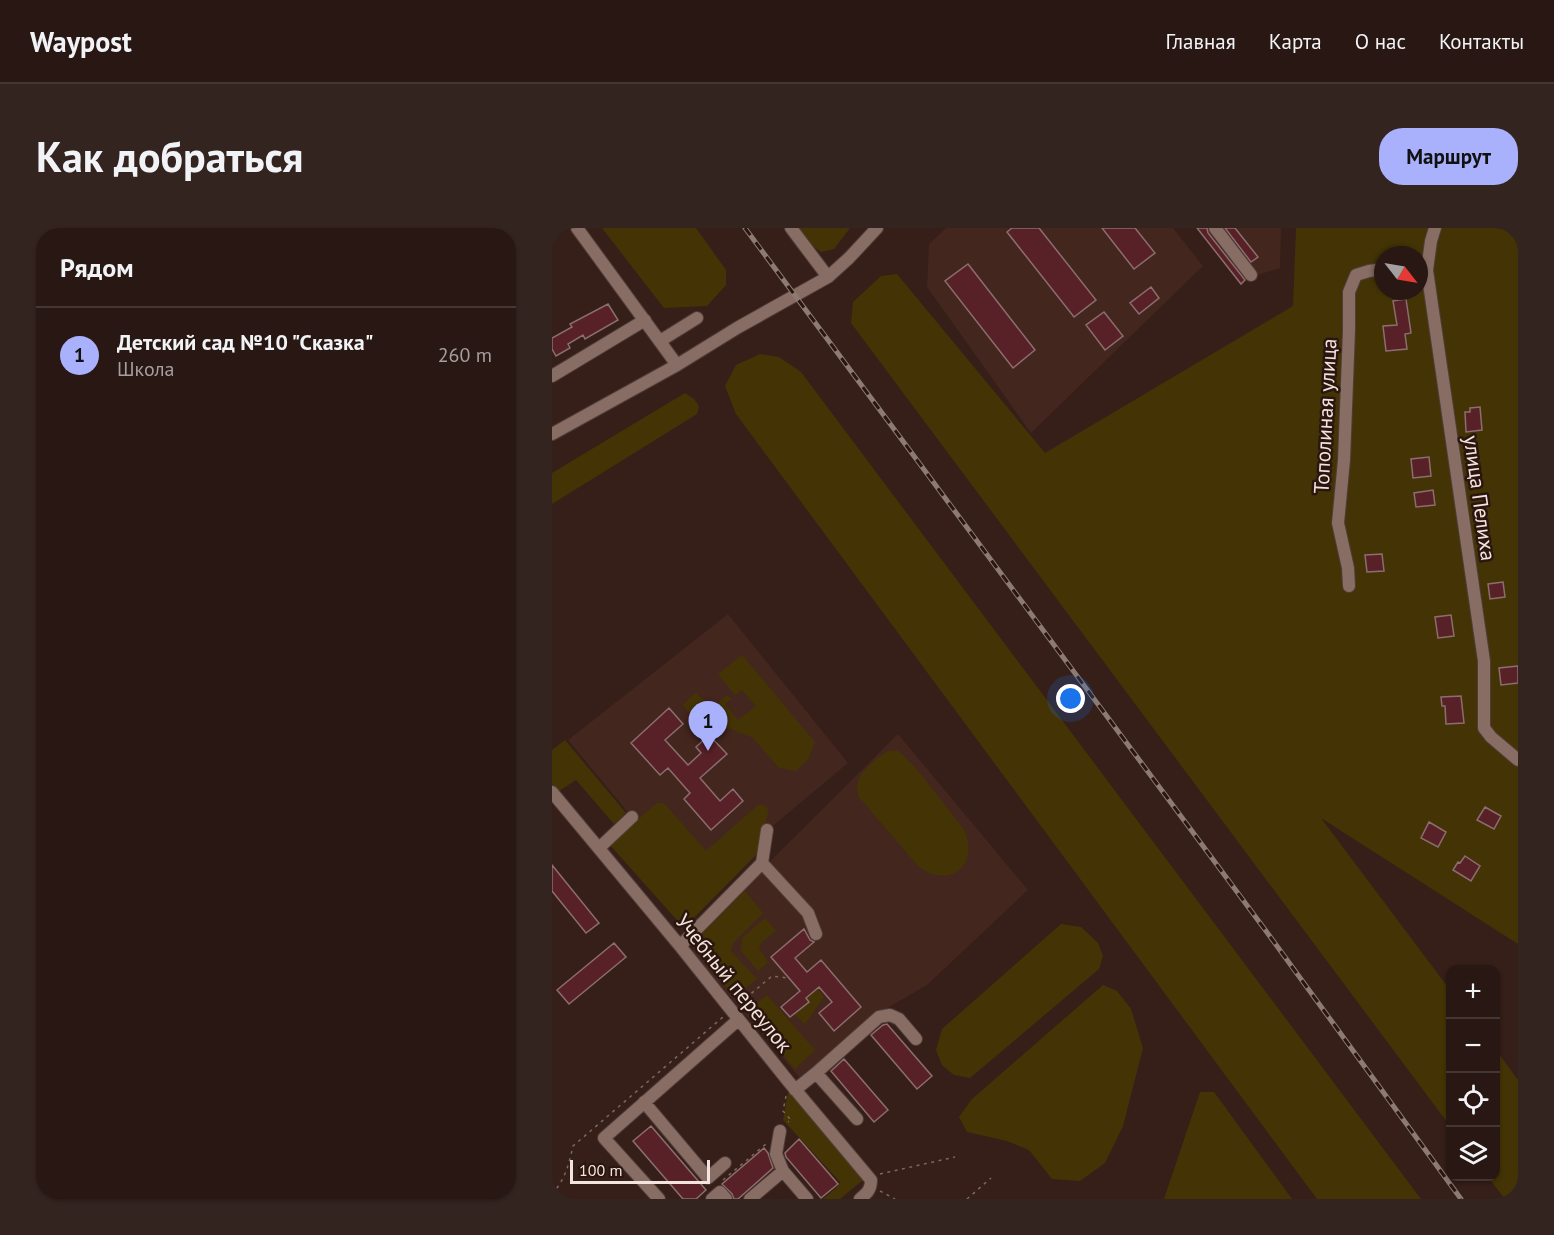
<!DOCTYPE html>
<html lang="ru">
<meta charset="utf-8">
<style>
:root{--surface:#281712;--page:#342420;--text:#f1f3f6;--muted:#a59f9f;--line:#443632;--accent:#a9b0fc}
body{margin:0;font-family:"PT Sans",sans-serif;background:var(--page);color:var(--text)}
.controls{position:absolute;right:18px;bottom:18px;display:grid;overflow:hidden;border-radius:12px;box-shadow:0 2px 4px #0004}
.controls button{width:54px;height:54px;display:grid;place-items:center;padding:0;border:0;border-bottom:2px solid var(--line);background:var(--surface);color:var(--text);font:30px sans-serif}
.compass{position:absolute;left:822px;top:18px;width:54px;height:54px;border-radius:50%;background:var(--surface);box-shadow:0 2px 4px #0004;rotate:121deg}
.scale{position:absolute;left:18px;bottom:15px;width:140px;box-sizing:border-box;padding-left:6px;border:3px solid #f3e4df;border-top:0;font-size:16px;line-height:21px;white-space:nowrap;color:#f3e4df;-webkit-text-stroke:4px #2b160f;paint-order:stroke}
.you{position:absolute;left:519px;top:471px;width:21px;height:21px;margin:-15px;border:4px solid #fff;border-radius:50%;background:#1a73e8;box-shadow:0 0 0 9px #1a73e833}
.badge{display:grid;place-items:center;width:39px;height:39px;border-radius:50%;background:var(--accent);color:#111;font-size:20px;font-weight:700}
.pin{position:absolute;translate:-50% -50px;filter:drop-shadow(0 2px 3px #0008)}
.pin::after{content:'';position:absolute;top:32px;width:21px;height:18px;background:inherit;clip-path:polygon(0 0,100% 0,50% 100%)}
.list{margin:0;padding:0;list-style:none}
h2{display:flex;justify-content:space-between;align-items:center;height:78px;margin:0;padding:0 24px;font-size:26px}
h2 small{font-size:20px;font-weight:400;color:var(--muted)}
.list li{display:grid;grid-template-columns:39px 1fr auto;gap:18px;align-items:center;box-sizing:border-box;height:96px;padding:0 24px;border-top:2px solid var(--line)}
.list b{display:block;font-size:22px;white-space:nowrap}
.list p{margin:0;font-size:20px;white-space:nowrap;color:var(--muted)}
.list em{font-size:20px;font-style:normal;color:var(--muted)}
.icon{flex:none;width:33px;height:33px;fill:none;stroke:currentColor;stroke-width:2;stroke-linecap:round;stroke-linejoin:round}
.map{position:relative;flex:none;width:966px;height:971px;overflow:hidden;border-radius:24px}
header{display:flex;align-items:center;gap:36px;box-sizing:border-box;height:84px;padding:0 30px;background:var(--surface);border-bottom:2px solid var(--line)}
header strong{font-size:28px}
nav{display:flex;gap:33px;margin-inline-start:auto;font-size:21px}
.intro{display:flex;align-items:center;justify-content:space-between;box-sizing:border-box;height:144px;padding:0 36px}
h1{margin:0;font-size:42px}
.button{padding:15px 27px;border-radius:24px;background:var(--accent);color:#111;font-size:21px;font-weight:700}
main{display:flex;gap:36px;padding:0 36px}
aside{flex:1;background:var(--surface);border-radius:24px;box-shadow:0 2px 4px #0004}
.map>svg:first-child{display:block}
.built{fill:#43261d}
.green{fill:#443405;fill-rule:evenodd}
.building{fill:#582127;stroke:#8b6e6f;stroke-width:1.5}
.lines{fill:none;stroke-linecap:round;stroke-linejoin:round}
.minor-casing{stroke:#503d38;stroke-width:14}
.path{stroke:#7b6862;stroke-width:1.5;stroke-dasharray:3 4.5;stroke-linecap:butt}
.minor{stroke:#876d64;stroke-width:12}
.rail-casing{stroke:#8c7a73;stroke-width:5}
.rail{stroke:#2b160f;stroke-width:3;stroke-dasharray:9;stroke-linecap:butt}
.labels{text-anchor:middle;dominant-baseline:central;stroke-width:5;stroke-linejoin:round;paint-order:stroke}
.street-label{font-size:21px;fill:#f3e4df;stroke:#2b160f}
</style>
<header>
<strong>Waypost</strong>
<nav><a>Главная</a><a>Карта</a><a>О нас</a><a>Контакты</a></nav>
</header>
<div class="intro"><h1>Как добраться</h1><a class="button">Маршрут</a></div>
<main>
<aside>
<h2>Рядом<small></small></h2>
<ul class="list">
<li><span class="badge">1</span><div><b>Детский сад №10 &quot;Сказка&quot;</b><p>Школа</p></div><em>260 m</em></li>
</ul>
</aside>
<div class="map">
<svg width="966" height="971" viewBox="0 0 966 971">
<rect width="100%" height="100%" fill="#351f18"/>
<path class="built" d="M394 0H621L651 38 479 205 375 59 377 16Z
M645 0H729L728 40 696 50 689 56Z
M176 386 296 535 142 664 16 512Z
M346 506 476 662 375 757 327 785 253 851 248 850 141 725 143 708Z"/>
<path class="green" d="M50 0H144L174 42V57L155 78 112 80Z
M244 0H298L282 21 269 24 255 14Z
M744 0H966V716L769 590 898 762V898L299 95 301 74 329 48 345 46 493 225 741 78ZM831 27H867V63H831Z
M208 126 227 129 249 144 869 971H765L184 186 173 158 184 137Z
M133 165 142 171 147 178 145 186 0 276V245Z
M190 427 263 514 257 530 244 543 227 540 201 510 136 484 131 477 144 464 160 481 175 467 179 471 173 476 186 492 204 478 190 462 183 467 166 446Z
M13 512 74 585 62 596 24 552 7 563 5 562 0 556V522Z
M346 522 363 539 411 600C430 636 397 663 366 638L306 568 305 557 309 546 325 530 336 523Z
M105 575H112L154 623 206 577H211L217 581 204 627 132 700 57 616Z
M193 663 211 685 181 715 179 723 205 751 183 769 146 725 151 705Z
M213 690 224 703 209 715 207 720 216 734 206 743 189 723 190 710Z
M509 696 529 699 546 715 551 728 547 741 418 850 402 847 390 837 384 822 390 801Z
M263 756 272 769 253 796 237 782Z
M551 757 565 763 579 781 591 820 571 898 553 935 528 953 500 951 477 922 455 913 415 904 407 889 420 871Z
M215 767 263 822 243 841 194 784Z
M944 822 966 852V971H953L936 949 944 948Z
M237 859 311 952 288 971H271L285 959 288 954 231 892Z
M648 864H662L740 971H612Z"/>
<path class="building" d="M460 0H487L544 72 522 89 455 4Z
M550 0H583L603 25 582 41Z
M645 0H655L656 5 693 52 689 56Z
M673 0H683L706 29 699 34Z
M416 36 483 122 461 140 393 53Z
M599 59 607 70 587 86 578 75Z
M854 71 859 105 853 106 855 121 834 123 831 98 845 97 841 73Z
M56 76 66 92 33 111 31 107 16 116 18 120 4 128 0 121V110L20 99 18 96Z
M552 84 571 108 553 122 534 97Z
M928 179 930 202 914 204 913 184H918V180Z
M877 229 879 248 861 250 859 231Z
M881 262 883 277 864 279 862 265Z
M830 326 832 343 815 344 813 327Z
M951 354 953 369 938 371 936 356Z
M899 387 902 408 886 410 883 389Z
M966 438V455L949 457 947 440Z
M909 468 912 495 894 496 893 478H890L889 469Z
M117 480 131 496 113 512 136 537 149 525 144 519 157 507 175 526 148 550 168 573 181 561 191 573 159 602 132 571 138 565 116 540 108 547 79 515Z
M933 579 949 588 942 601 925 592Z
M877 594 894 604 886 619 869 610Z
M913 628 928 638 919 653 901 642 906 634 908 635Z
M0 637 47 695 34 705 0 663Z
M252 701 258 712 262 714 243 730 255 744 269 732 309 779 282 803 267 785 280 774 267 759 254 770 257 774 238 789 229 779 248 763 219 729Z
M62 715 74 729 17 776 5 762Z
M335 796 380 848 365 861 319 807 331 797Z
M292 831 336 882 322 894 279 843Z
M99 898 154 962 144 971H131L81 913Z
M247 911 286 956 269 970 234 929 233 925Z
M212 920 216 925 221 940 186 971H182L180 966 170 956Z"/>
<g class="lines">
<g class="minor-casing">
<path id="minor" d="M25 0 125 137
M239 0 276 49
M663 0 699 47
M883 0 879 13 875 42 932 433V500L939 509 966 532
M108 113 145 90
M0 148 93 92
M0 206 125 137 185 100 276 49 297 30 325 0
M797 358 796 340 786 295 792 232 797 102V64L804 47 817 43 831 41
M0 564 128 718 236 853 319 952C319 962 315 965 308 971
M47 620 80 589
M210 635 215 602
M128 718 210 635 256 685 264 706
M264 845 327 789 338 787 347 791 364 811
M243 862 264 845 305 891
M92 874 156 950 173 935
M228 903 224 926 231 943
M107 971 52 910 186 792
M160 971 168 964 174 971
M198 971 231 943 255 971"/>
</g>
<path class="path" d="M188 775 220 748 236 750
M234 868 231 883 239 892 236 894
M328 946 403 929
M171 952 214 916 215 917
M328 963 343 971
M0 966C13 952 17 936 21 918L171 789
M415 971 439 950"/>
<use href="#minor" class="minor"/>
<g class="rail-casing">
<path id="rail" d="M193 0 714 703 909 971"/>
</g>
<use href="#rail" class="rail"/>
</g>
<g class="labels">
<g class="street-label">
<text transform="translate(773 188) rotate(-87)">Тополиная улица</text>
<text transform="translate(928 270) rotate(82)">улица Пелиха</text>
<text transform="translate(182 755) rotate(51)">Учебный переулок</text>
</g>
</g>
</svg>
<div class="controls">
<button>+</button>
<button>−</button>
<button><svg class="icon" aria-label="locate" viewBox="0 0 24 24"><circle cx="12" cy="12" r="6"/><path d="M12 2v4M12 18v4M2 12h4M18 12h4"/></svg></button>
<button><svg class="icon" aria-label="layers" viewBox="0 0 24 24"><path d="M12 4l9 5-9 5-9-5zM3 14l9 5 9-5"/></svg></button>
</div>
<svg class="compass" viewBox="-18 -18 36 36"><path d="M0-13l5 13h-10z" fill="#e53935"/><path d="M0 13l5-13h-10z" fill="#a59f9f"/></svg>
<div class="scale">100 m</div>
<div class="you"></div>
<div class="pin badge" style="left:156px;top:523px">1</div>
</div>
</main>
